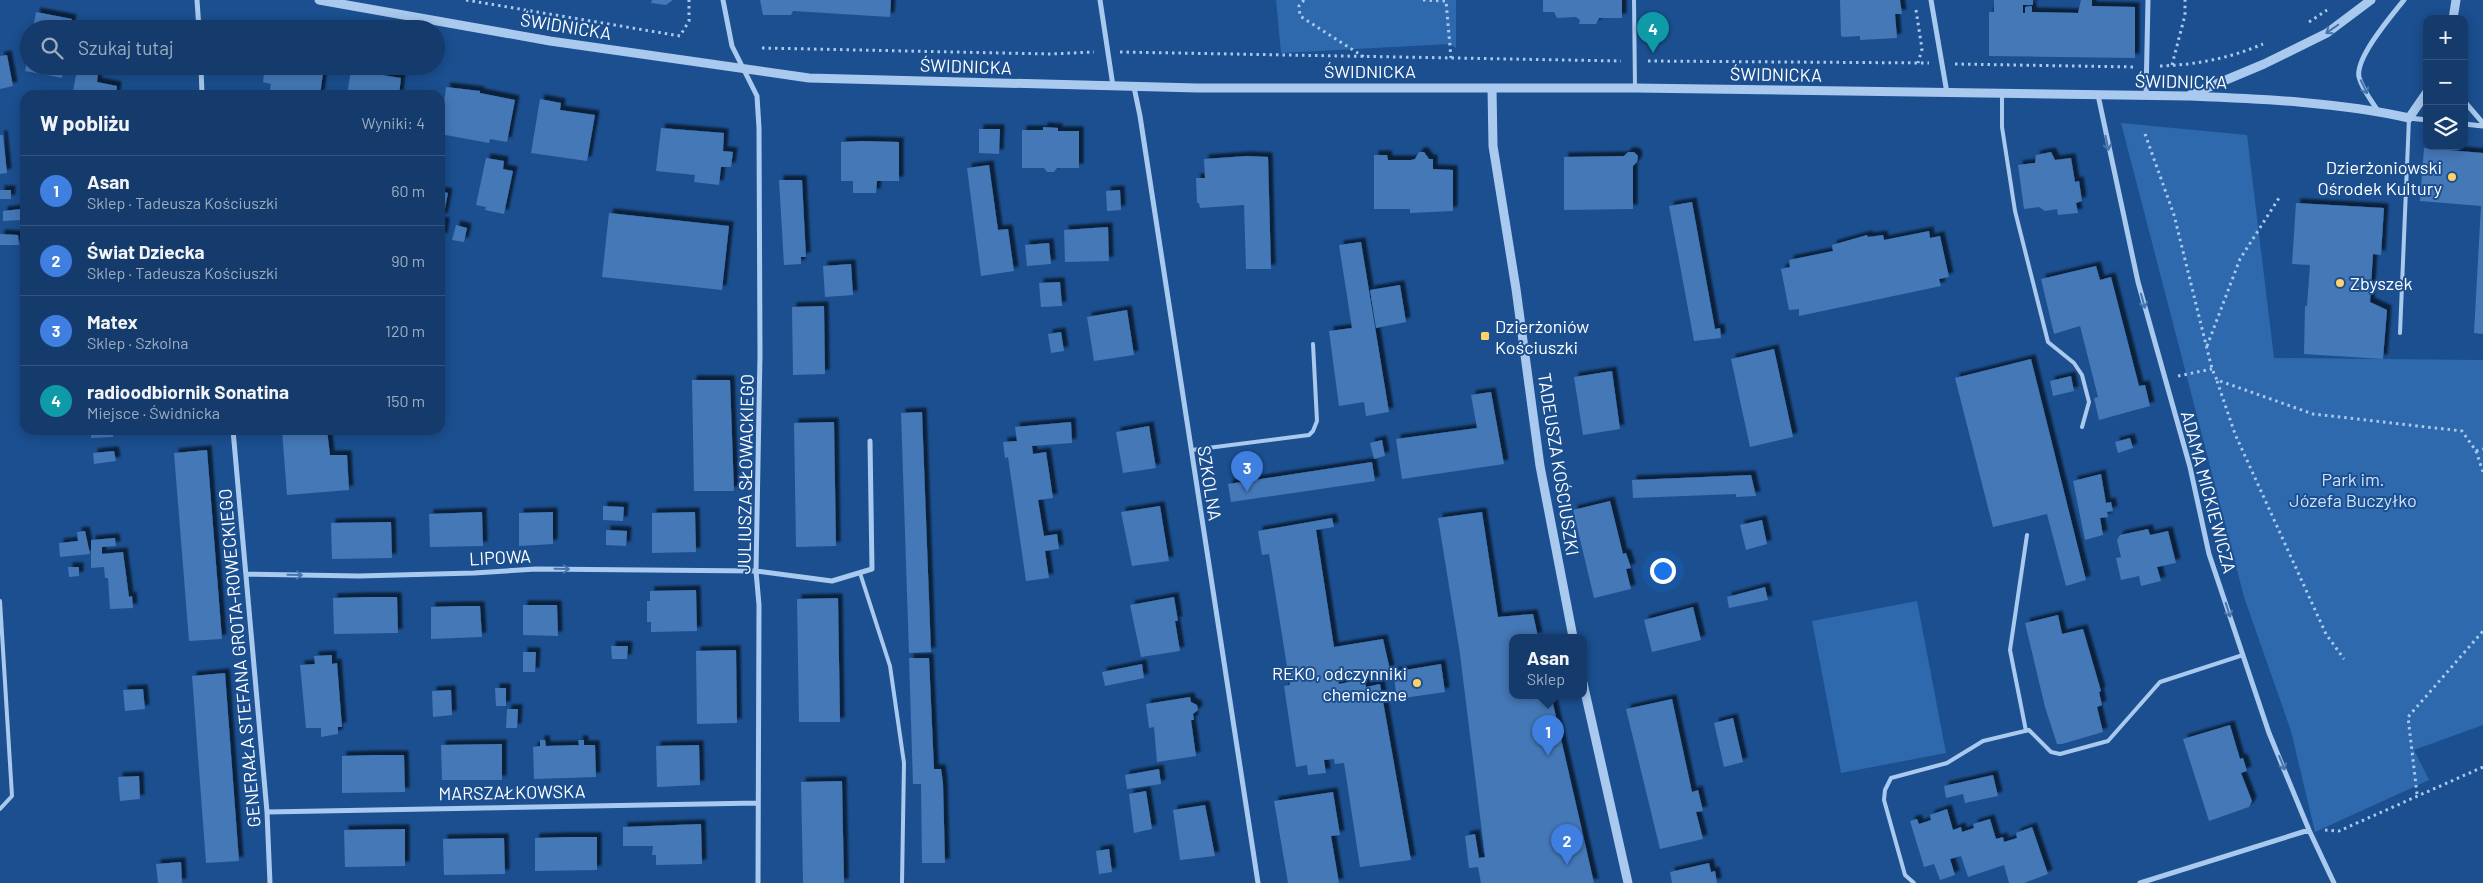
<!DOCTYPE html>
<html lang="pl">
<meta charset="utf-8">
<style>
:root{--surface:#143b6b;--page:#1d4271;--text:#f1f3f6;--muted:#9dadc1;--line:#33557e;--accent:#ffd166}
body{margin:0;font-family:Barlow,sans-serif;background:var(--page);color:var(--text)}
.controls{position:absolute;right:15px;top:15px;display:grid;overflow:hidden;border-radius:10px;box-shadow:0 2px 12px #0003}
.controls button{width:45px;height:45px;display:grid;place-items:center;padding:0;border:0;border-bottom:1px solid var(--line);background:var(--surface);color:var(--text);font:25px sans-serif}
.you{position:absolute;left:1662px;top:570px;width:18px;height:18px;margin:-12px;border:4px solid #fff;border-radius:50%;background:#1a73e8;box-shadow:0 0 0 8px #1a73e833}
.badge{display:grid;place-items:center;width:32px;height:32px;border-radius:50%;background:var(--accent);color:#fff;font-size:16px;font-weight:700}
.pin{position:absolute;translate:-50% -41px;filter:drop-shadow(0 1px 2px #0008)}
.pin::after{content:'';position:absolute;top:26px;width:18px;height:15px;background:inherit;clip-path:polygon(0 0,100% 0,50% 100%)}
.popup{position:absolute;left:1509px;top:634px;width:78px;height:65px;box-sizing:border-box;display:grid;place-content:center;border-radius:10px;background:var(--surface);filter:drop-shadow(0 1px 4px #0005);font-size:16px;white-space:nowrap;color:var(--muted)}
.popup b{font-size:19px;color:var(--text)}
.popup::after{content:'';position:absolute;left:50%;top:100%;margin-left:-10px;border:10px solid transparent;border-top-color:var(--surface)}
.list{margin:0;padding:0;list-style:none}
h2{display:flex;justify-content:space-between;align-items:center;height:65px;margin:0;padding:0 20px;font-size:21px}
h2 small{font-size:16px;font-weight:400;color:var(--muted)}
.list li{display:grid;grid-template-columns:32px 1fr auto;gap:15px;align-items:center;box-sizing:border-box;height:70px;padding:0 20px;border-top:1px solid var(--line)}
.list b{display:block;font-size:19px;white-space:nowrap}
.list p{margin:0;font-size:16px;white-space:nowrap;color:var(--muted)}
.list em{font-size:16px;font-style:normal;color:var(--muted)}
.icon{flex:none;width:28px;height:28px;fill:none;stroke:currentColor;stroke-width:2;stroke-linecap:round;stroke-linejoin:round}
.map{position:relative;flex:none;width:2483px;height:883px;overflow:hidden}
.search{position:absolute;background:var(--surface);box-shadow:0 2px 12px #0003;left:20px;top:20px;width:425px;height:55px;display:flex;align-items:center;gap:12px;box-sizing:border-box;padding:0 18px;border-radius:28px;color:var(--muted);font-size:19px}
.panel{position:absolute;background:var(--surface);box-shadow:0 2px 12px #0003;left:20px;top:90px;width:425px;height:345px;border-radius:15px}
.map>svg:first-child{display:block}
.green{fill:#2e69ad}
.building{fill:#4478b7;filter:url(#shadow)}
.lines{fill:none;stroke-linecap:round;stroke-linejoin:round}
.path{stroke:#a9c9ee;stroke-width:3;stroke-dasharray:2.5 4;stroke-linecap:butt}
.service{stroke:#a9c9ee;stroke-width:4}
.minor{stroke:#a9c9ee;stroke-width:5}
.tertiary{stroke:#a9c9ee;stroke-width:9}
.oneway{stroke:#4674ac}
.poi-dot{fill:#ffd166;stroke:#1b4f8f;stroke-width:2}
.labels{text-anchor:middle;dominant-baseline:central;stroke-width:4;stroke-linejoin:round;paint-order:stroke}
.street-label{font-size:18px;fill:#fff;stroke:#1b4f8f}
.poi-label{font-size:18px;fill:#fff;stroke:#1b4f8f;text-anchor:end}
.park-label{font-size:18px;fill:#cfe3fa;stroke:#1b4f8f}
</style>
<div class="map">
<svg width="2483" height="883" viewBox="0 0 2483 883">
<defs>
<filter id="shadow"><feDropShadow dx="4.5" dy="-4.5" stdDeviation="1" flood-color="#0009"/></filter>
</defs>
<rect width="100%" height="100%" fill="#1b4f8f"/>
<path class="green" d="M1276 0H1456V48L1449 44 1281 53Z
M2121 123 2247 135 2274 358 2483 360V725L2414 750 2429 780 2315 832 2291 731 2244 597Z
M1917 601 1946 753 1841 773 1812 621Z"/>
<path class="building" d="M652 0H673L666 5 651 3Z
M760 0H891L890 17 793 11 791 15H763Z
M1543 0H1622V18H1599L1596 24H1579L1580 20 1576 17 1557 18 1554 12H1543Z
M1840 0H1900L1902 14H1895L1897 38 1860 40V36L1843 37 1841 36Z
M1994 0H2033V5H2023V13H2025V7L2032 6V12L2078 13 2081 0H2092V6L2135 7V58L1989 56V12H1994Z
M36 12 72 19 70 29H33Z
M7 55 13 86 0 89V56Z
M28 56 29 66H64L62 78 25 71Z
M113 66H141L140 72Z
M265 66H324L320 95H269L271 84 263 82Z
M77 70 98 74 97 82 117 86 116 95H95L73 91Z
M351 70 401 78 399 95H347Z
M446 87 480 91V93L515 100 507 142 490 139 489 143 440 134Z
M540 99 561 103 560 110 595 115 587 161 531 153Z
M1043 127 1058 128V131H1079V168H1057L1054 172H1047L1044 168H1022V130H1043Z
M661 128 724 133 723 151 733 152 731 167H721L719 185 694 182 695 175 656 171Z
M979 129H1000L999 154 979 153Z
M0 135H3L7 173 0 174Z
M862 141 899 142V181H877L876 193H853V181H841V142Z
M2424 148 2483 153V334L2474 333 2481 206 2420 201Z
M1419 152H1424L1429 159H1433V169L1453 170V211L1410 213V209H1374V155H1387L1388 160H1411L1415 159Z
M1628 152H1634L1638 156 1637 162 1633 166V209L1564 210V157L1624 156Z
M2051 152 2055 160 2071 158 2075 182 2079 181 2082 201 2076 203 2078 213 2058 215 2057 209 2045 211 2039 207 2024 209 2018 165 2035 163 2036 155Z
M1247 156 1268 157 1271 269H1246L1244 205 1200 208 1199 203H1197L1196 178H1205L1204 159Z
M486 158 504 161 503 169 513 171 504 214 485 210 486 207 476 205Z
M989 165 998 230 1008 229 1014 271 981 276 967 168Z
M779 180H802L806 257H801V264L784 265Z
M0 190H11V199H0Z
M1120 190 1121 210 1107 211 1106 191Z
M440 191 448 193 443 218 440 217Z
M1692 202 1715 329 1720 328 1721 338 1694 341 1669 206Z
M2296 203 2384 208 2381 255 2373 254 2370 302 2387 310 2383 359 2304 354 2305 306H2307L2310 265 2292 264Z
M21 209V220L3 221V211Z
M609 213 729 226 722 290 602 277Z
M440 221 445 222 443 238 440 237Z
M456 225 467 228 464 242 452 240Z
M1108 227 1109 261 1065 262 1064 230Z
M1929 231 1930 238 1940 236 1949 277 1939 279 1941 286 1799 316V309L1789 310 1781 269 1790 267 1789 260 1833 251 1832 245 1867 235 1868 237 1883 235 1884 240Z
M0 234 18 235 19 245H0Z
M1361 242 1389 412 1366 416 1364 402 1339 406 1329 331 1352 328 1339 245Z
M1049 243 1051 264 1027 266 1025 245Z
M851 264 853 295 825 297 823 266Z
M2096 266 2100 280 2111 277 2139 386 2145 385 2150 406 2099 420 2094 398 2098 397 2080 326 2054 334 2041 279Z
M1060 282 1062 306 1041 307 1039 283Z
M1400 285 1406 322 1376 328 1370 290Z
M824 306 825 374 793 375 792 307Z
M1127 310 1134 355 1094 361 1087 317Z
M1061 332 1064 351 1051 353 1048 334Z
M1774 349 1793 437 1750 447 1731 359Z
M2031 359 2086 580 2066 586 2047 514 1993 527 1955 378Z
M1612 371 1620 429 1583 435 1574 377Z
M2071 376 2074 391 2053 396 2050 381Z
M692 380H730L734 491H694Z
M1491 392 1504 464 1402 479 1396 439 1477 428 1471 395Z
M922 412 931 652 909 653 901 413Z
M834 422 836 546 796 547 794 423Z
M1071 422 1072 443 1032 446 1033 454 1046 452 1053 498 1038 500 1044 536 1057 534 1059 549 1045 551 1049 578 1026 581 1008 457 1005 458 1003 442 1017 441 1015 427Z
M1149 426 1156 468 1123 473 1116 432Z
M91 430H113V437L91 438Z
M282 430H327L330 455H347L349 490 287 495Z
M383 430H404V432L383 433Z
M2130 438 2133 448 2118 453 2115 442Z
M1382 440 1385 456 1374 459 1370 443Z
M207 450 222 639 189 641 174 453Z
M114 451 116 461 94 464 93 453Z
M1372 462 1375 481 1231 502 1228 484Z
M2101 474 2106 503 2111 502 2113 511 2107 512 2108 517 2100 518 2103 535 2085 540 2073 481Z
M1751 475 1756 496 1736 497V494L1633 498 1632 480Z
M1610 501 1623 554 1626 553 1631 568 1626 569 1631 589 1594 598 1573 510Z
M603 506 624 507 623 521 603 520Z
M1160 506 1169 561 1132 566 1121 512Z
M482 512 483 546 430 547 429 514Z
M553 512V544L519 546V513Z
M695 512 696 552 652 553V513Z
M1482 512 1498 617 1533 614 1538 637H1513V695H1551L1594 883H1481L1478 867 1469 868 1465 836 1475 834 1479 858 1485 857 1460 654 1438 518Z
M1332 518 1334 527 1316 530 1334 647 1383 639 1390 670 1338 679 1339 684 1364 679 1366 687 1380 684 1411 860 1360 867 1344 763 1335 764 1334 759 1324 760 1326 773 1308 775 1307 765 1296 767 1284 686 1290 685 1269 554 1262 555 1258 531Z
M1762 520 1767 544 1746 550 1740 525Z
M391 522 392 558 332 559 331 523Z
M2148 529 2150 535 2168 531 2176 563 2157 567 2161 581 2141 586 2139 576 2121 580 2116 558 2121 557 2117 540 2120 535Z
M606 530 627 531 626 546 606 545Z
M85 531 90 554 60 557 59 543 78 541 77 532Z
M115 538 116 546 102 547V554L123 552 129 597 132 596 133 608 110 609 108 578H105L104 567 91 568V540Z
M68 567H79V576L69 577Z
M1765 587 1768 600 1729 608 1727 597Z
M696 590 697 631 651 632V622H647V601H650V591Z
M365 597H397L398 633 334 634 333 598Z
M1174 597 1178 621H1175L1180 651 1141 657 1130 605Z
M838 598 840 722H799L797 599Z
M523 605H557L558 636 523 635Z
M460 606H480L482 637 431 639V607Z
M1693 607 1701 640 1652 652 1644 620Z
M2058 615 2062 634 2083 629 2101 691 2099 692 2102 705 2097 707 2103 732 2062 744H2057L2045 707 2025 623Z
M611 646H628L627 659H612Z
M736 650 737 723 697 724 696 651Z
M523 652H536L535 672H523Z
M332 655V664L337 663 342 727H338V734L321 737V728H306L300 665 315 664 314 656Z
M909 658H929L934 769H941L943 783 945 863H922L921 784H913Z
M1142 664 1144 678 1105 686 1102 672Z
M1441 664 1445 692 1397 699 1393 672Z
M225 673 239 861 206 863 192 676Z
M495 688H506V706H496Z
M143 689 145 709 125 711 123 690Z
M451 690 452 715 433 717 432 691Z
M1190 697 1191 702 1197 705 1198 710 1193 714 1194 720H1191L1196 756 1157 762 1154 727 1149 728 1146 704Z
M1672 699 1692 792 1698 790 1703 811 1696 812 1703 839 1660 849 1626 709Z
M507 709H518L517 728H506Z
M1733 718 1743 762 1724 767 1714 723Z
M2230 725 2240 759 2243 758 2247 771 2241 773 2252 801 2249 807 2209 821 2183 739Z
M540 740H545L546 746 579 745 578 740H584V745H595L596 777 534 779 533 747 540 746Z
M502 744V780H442L441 745Z
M699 745 700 785 657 787 656 746Z
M373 755H404L405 792 342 793V756Z
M1159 769 1161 784 1127 789 1125 775Z
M1993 775 1998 796 1965 803 1963 794 1946 798 1944 786Z
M139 776 140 799 120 801 118 777Z
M842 781 844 883H803L801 782Z
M1146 791 1152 829 1134 833 1129 794Z
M1333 792 1340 835 1331 836 1339 883H1288L1274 801Z
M1205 805 1215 856 1180 860 1173 810Z
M1947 809 1953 830 1961 827 1962 832 1974 828 1973 824 1990 819 1996 839 2003 837 2004 842 2017 838 2016 833 2032 827 2048 874 2024 883H2009L2004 865 1968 877 1961 856 1950 859 1955 875 1940 880 1934 864 1924 867 1910 821 1917 819 1919 824 1931 820 1930 815Z
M701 824 702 864 656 865V855H652L653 846H623V827Z
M405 829V866L345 867 344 830Z
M566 837H597V870L535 871V838Z
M504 838 505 874 444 875 443 839Z
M1109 849 1112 872 1099 874 1096 851Z
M181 862 182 883H158L156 864Z
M1709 863 1711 872 1715 871 1717 883H1672L1670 872Z"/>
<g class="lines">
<path class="path" d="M466 0 680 36 689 21V0
M1304 0 1299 6 1300 16 1364 57
M1423 0 1446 1 1451 58
M1916 10 1922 49 1918 63
M2309 22 2327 10
M762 48 1050 54 1094 52
M1120 52 1621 61
M1648 61 1929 63
M1955 64 2134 67
M2172 65 2185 15V0
M2160 66C2196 65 2230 58 2263 44
M2145 134 2174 215 2212 369 2217 380 2313 414 2462 431 2476 451 2483 449
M2207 346 2240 259 2279 198
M2178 376 2212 369
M2217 381 2235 434 2326 634 2344 659
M2476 451 2483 472
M2417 794 2408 717 2483 631
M2325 830 2339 831 2483 767"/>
<path class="service" d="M1634 0 1635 88
M2002 94V127L2015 211 2048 342 2074 363 2082 375 2089 402 2082 427
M2400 333 2409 118
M1192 450 1309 435 1313 431 1317 421 1313 344
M860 573 890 666 904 763 902 883
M0 601 12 796 0 809
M2026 731 2010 650 2027 535
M1914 883 1905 875 1884 800 1885 790 1891 778 1947 763 1983 741 2029 730 2051 752 2060 754 2108 741 2160 682 2243 655"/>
<path class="minor" d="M197 0 199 29
M723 0 732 46 757 96 759 128 760 355 756 571 759 605 758 883
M1100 0 1113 86
M1931 0 1947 93
M201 66 202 95
M1134 87 1140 116 1258 883
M2098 95 2138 282 2190 467 2209 554 2269 733 2309 830 2334 883
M2146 96 2148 0
M2464 101 2483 123
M2378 111C2371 100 2362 89 2359 77 2355 58 2392 15 2404 0
M2409 118 2427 120
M2464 124 2483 126
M233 430 267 812 270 883
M246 574 359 576 474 573 536 569 756 571 832 581 872 569 870 441
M267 812 758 803
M2140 883 2309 830"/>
<path class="tertiary" d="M319 0 550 41 809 78 1197 88H1635L2188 96C2261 99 2338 102 2409 118L2427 92
M2453 19 2456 0
M1492 88 1493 146 1516 289 1540 466 1573 637
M2190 95 2264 64 2327 33 2371 0
M1583 683 1628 883"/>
</g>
<defs><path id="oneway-shaft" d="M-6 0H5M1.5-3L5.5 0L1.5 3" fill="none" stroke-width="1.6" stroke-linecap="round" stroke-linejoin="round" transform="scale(1.25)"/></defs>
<g class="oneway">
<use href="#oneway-shaft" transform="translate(2332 29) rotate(145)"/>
<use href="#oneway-shaft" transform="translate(2364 87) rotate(65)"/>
<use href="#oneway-shaft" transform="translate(2107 143) rotate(78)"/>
<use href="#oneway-shaft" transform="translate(2143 301) rotate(74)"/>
<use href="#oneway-shaft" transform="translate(562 569) rotate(1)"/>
<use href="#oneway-shaft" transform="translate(295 575) rotate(1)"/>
<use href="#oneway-shaft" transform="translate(2228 610) rotate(72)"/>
<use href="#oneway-shaft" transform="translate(2282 763) rotate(68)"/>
</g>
<g class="poi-dot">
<circle cx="2452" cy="177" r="5"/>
<circle cx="2340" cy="283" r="5"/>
<rect x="1480" y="331" width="10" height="10" rx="2.5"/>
<circle cx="1417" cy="683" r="5"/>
</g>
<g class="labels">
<g class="street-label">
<text transform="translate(566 26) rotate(9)">ŚWIDNICKA</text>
<text transform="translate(966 66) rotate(2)">ŚWIDNICKA</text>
<text x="1370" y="71">ŚWIDNICKA</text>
<text transform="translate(1776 74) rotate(1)">ŚWIDNICKA</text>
<text transform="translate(2181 81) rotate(1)">ŚWIDNICKA</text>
<text transform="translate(1559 464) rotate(81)">TADEUSZA KOŚCIUSZKI</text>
<text transform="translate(745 474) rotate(-89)">JULIUSZA SŁOWACKIEGO</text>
<text transform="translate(1210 483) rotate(81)">SZKOLNA</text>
<text transform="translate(2209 492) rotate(75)">ADAMA MICKIEWICZA</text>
<text transform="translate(500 557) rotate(-3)">LIPOWA</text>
<text transform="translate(239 658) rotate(-95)">GENERAŁA STEFANA GROTA-ROWECKIEGO</text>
<text transform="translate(512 792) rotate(-1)">MARSZAŁKOWSKA</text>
</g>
<g class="poi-label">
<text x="2442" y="167">Dzierżoniowski<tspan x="2442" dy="21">Ośrodek Kultury</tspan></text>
<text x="2350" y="283" text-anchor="start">Zbyszek</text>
<text x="1495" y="326" text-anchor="start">Dzierżoniów<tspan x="1495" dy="21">Kościuszki</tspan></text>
<text x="1407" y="673">REKO, odczynniki<tspan x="1407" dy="21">chemiczne</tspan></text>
</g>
<g class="park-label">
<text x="2353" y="479">Park im.<tspan x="2353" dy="21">Józefa Buczyłko</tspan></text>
</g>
</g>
</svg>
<div class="controls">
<button>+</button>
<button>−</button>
<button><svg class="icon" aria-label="layers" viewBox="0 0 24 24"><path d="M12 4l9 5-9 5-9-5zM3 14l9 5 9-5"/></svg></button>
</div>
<div class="you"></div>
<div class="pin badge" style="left:1548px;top:756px;background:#3f7fe0">1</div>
<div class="popup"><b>Asan</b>Sklep</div>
<div class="pin badge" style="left:1567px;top:865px;background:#3f7fe0">2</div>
<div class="pin badge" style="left:1247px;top:492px;background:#3f7fe0">3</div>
<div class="pin badge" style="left:1653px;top:53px;background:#0f9aa8">4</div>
<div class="search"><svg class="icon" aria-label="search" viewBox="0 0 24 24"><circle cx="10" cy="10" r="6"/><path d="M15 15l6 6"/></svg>Szukaj tutaj</div>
<section class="panel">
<h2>W pobliżu<small>Wyniki: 4</small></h2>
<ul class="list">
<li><span class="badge" style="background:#3f7fe0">1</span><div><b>Asan</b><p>Sklep · Tadeusza Kościuszki</p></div><em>60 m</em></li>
<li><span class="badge" style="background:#3f7fe0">2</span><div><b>Świat Dziecka</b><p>Sklep · Tadeusza Kościuszki</p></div><em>90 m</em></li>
<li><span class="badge" style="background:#3f7fe0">3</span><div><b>Matex</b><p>Sklep · Szkolna</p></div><em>120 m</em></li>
<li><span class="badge" style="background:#0f9aa8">4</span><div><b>radioodbiornik Sonatina</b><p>Miejsce · Świdnicka</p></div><em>150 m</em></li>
</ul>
</section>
</div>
